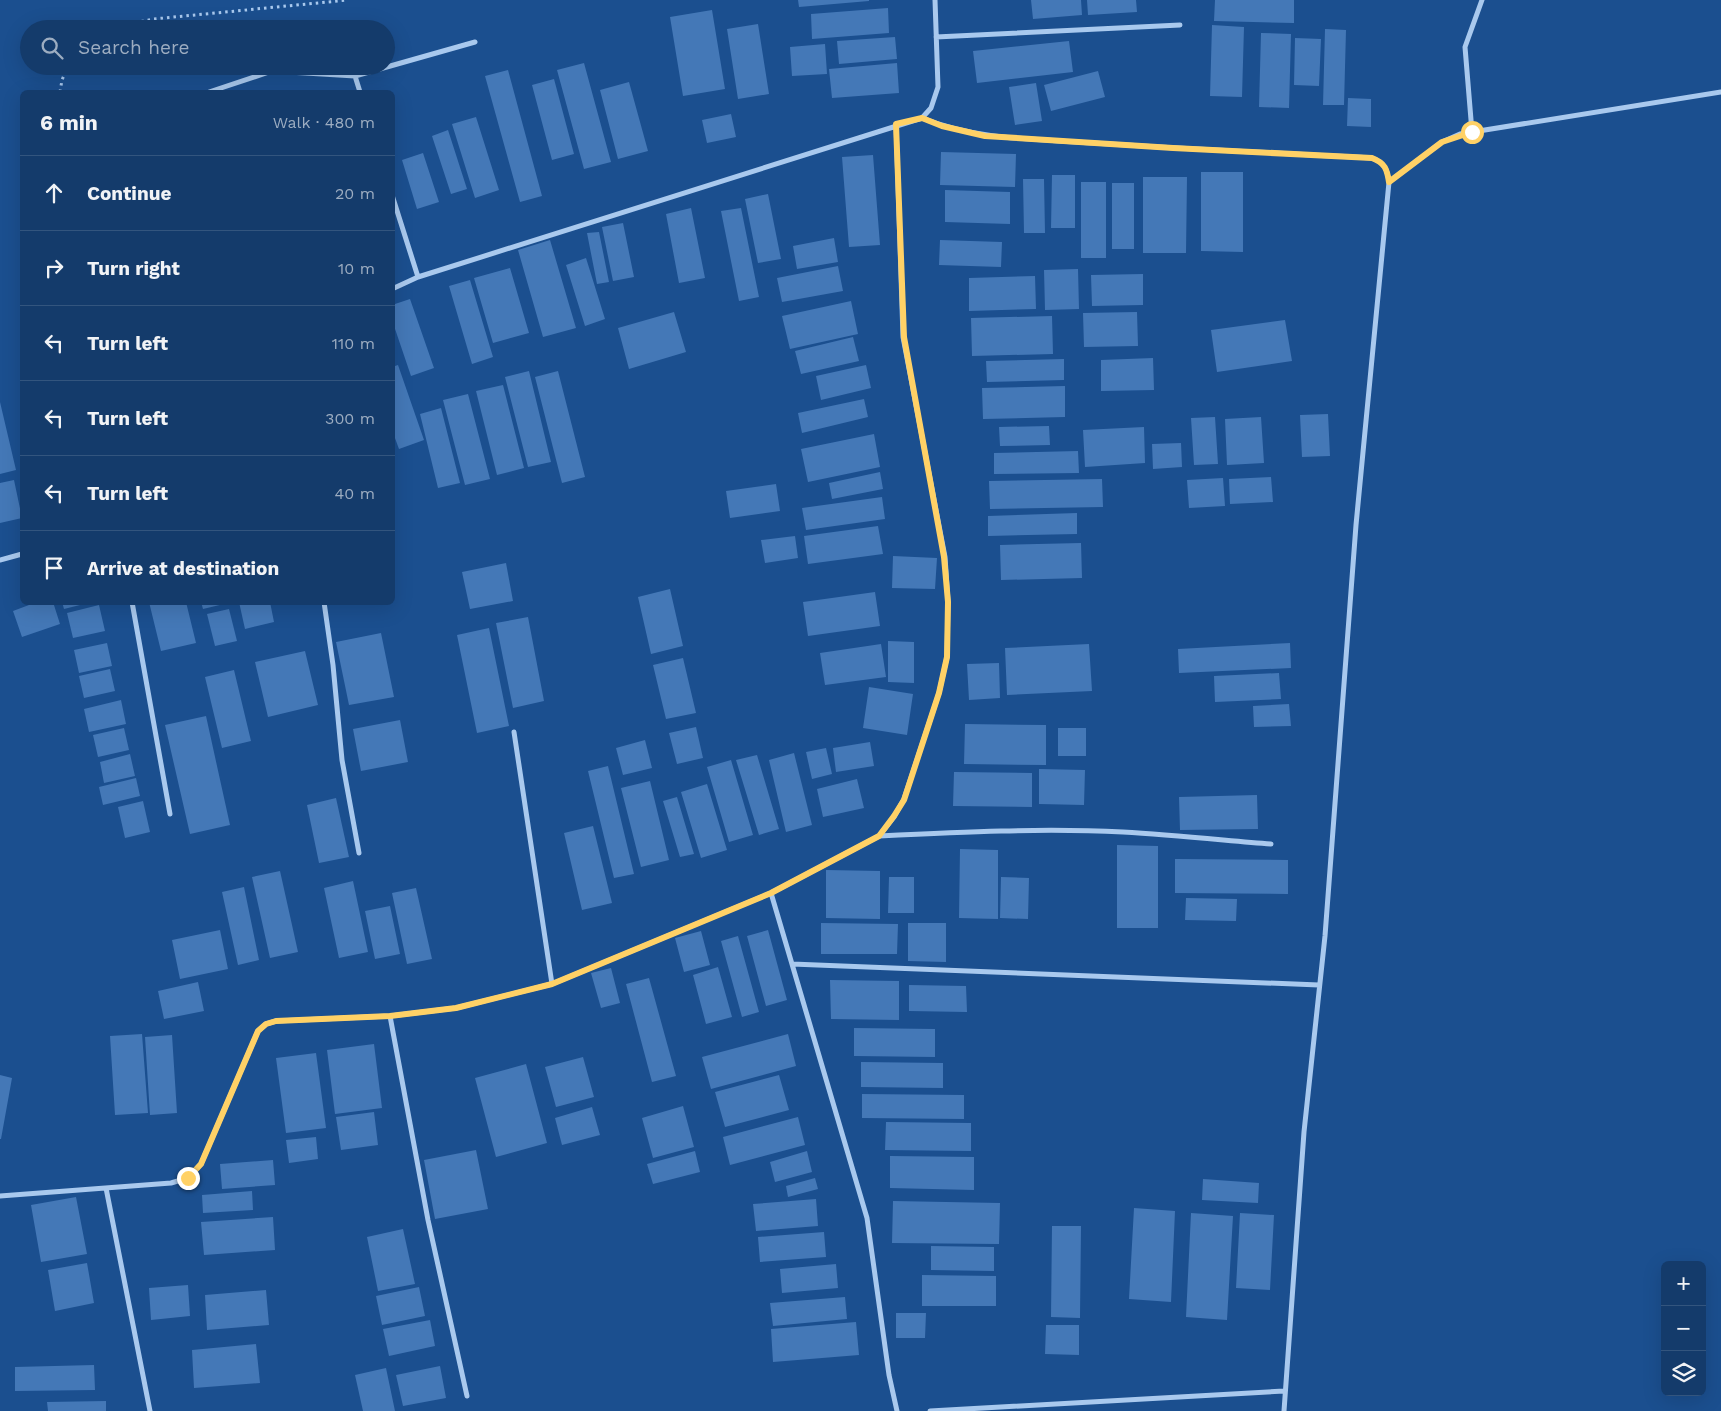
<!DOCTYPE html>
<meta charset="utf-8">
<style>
:root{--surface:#143b6b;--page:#1d4271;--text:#f1f3f6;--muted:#9dadc1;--line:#33557e}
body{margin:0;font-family:"Work Sans",sans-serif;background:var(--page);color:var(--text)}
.controls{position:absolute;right:15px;bottom:15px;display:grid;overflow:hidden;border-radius:8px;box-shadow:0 5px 20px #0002}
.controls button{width:45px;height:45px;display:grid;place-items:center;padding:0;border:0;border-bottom:1px solid var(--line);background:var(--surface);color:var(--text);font:25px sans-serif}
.stop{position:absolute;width:15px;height:15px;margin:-11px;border:4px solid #ffd166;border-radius:50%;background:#fff}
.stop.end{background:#ffd166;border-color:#fff;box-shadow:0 1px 5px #0008}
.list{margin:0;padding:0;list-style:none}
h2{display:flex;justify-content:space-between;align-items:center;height:65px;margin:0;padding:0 20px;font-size:21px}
h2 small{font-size:16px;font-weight:400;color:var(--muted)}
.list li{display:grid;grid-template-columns:32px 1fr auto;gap:15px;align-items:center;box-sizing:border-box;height:75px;padding:0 20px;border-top:1px solid var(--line)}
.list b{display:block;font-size:19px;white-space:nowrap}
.list em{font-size:16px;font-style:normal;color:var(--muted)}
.icon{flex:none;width:28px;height:28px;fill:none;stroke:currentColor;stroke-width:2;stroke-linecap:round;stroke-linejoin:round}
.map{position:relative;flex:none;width:1721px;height:1411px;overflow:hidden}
.search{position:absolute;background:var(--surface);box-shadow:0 5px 20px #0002;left:20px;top:20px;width:375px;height:55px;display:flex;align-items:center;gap:12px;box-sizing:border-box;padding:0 18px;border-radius:28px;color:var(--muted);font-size:19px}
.panel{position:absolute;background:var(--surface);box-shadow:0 5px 20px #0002;left:20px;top:90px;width:375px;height:515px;border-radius:8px}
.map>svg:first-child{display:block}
.building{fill:#4478b7}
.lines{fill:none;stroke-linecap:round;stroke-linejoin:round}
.path{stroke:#a9c9ee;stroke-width:3;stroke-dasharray:2.5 4;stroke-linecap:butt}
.minor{stroke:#a9c9ee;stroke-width:5}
.route{stroke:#ffd166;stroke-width:6}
</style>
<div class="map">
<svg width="1721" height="1411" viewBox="0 0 1721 1411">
<rect width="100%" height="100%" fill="#1b4f8f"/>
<path class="building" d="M798 0H869V1L799 7Z
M1031 0H1081L1082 15 1033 19Z
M1087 0H1136L1137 12 1088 15Z
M1215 0H1294V23L1214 21Z
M888 8 889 33 812 39 811 14Z
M712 10 725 89 683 96 670 17Z
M758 24 769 94 738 99 727 29Z
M1212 25 1244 27 1242 97 1210 96Z
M1325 29 1346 30 1344 105H1323Z
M1261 33 1291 34 1289 108 1259 107Z
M895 37 897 59 839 64 837 41Z
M1295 38 1321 39 1319 86 1294 85Z
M1069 41 1073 72 977 83 973 51Z
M825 44 827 74 792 76 790 47Z
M584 63 611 162 584 169 557 70Z
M897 63 899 93 832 98 829 69Z
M508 70 542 196 520 202 485 76Z
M1098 71 1105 97 1051 111 1044 85Z
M554 79 574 154 552 160 532 85Z
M629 82 648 151 618 159 600 90Z
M1036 83 1042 121 1015 125 1009 87Z
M1348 98 1371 99V127L1347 126Z
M731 114 736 137 707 143 702 120Z
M476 117 499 190 475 198 452 124Z
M448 130 467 189 451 194 432 136Z
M941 152 1016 154 1015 187 940 185Z
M423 153 439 202 417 209 402 160Z
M873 155 880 245 849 247 842 157Z
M1201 172H1243V252L1201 251Z
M1052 175H1075V228H1051Z
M1143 177H1187L1186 253H1143Z
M1023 179H1044L1045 233H1024Z
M1081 182H1106V258H1081Z
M1112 183H1134V249H1112Z
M945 190 1010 192V224L945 222Z
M768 194 781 259 758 263 745 199Z
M691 208 705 278 679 283 666 214Z
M741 208 759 297 739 301 721 211Z
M623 223 634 277 613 281 602 227Z
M599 232 609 282 597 284 587 233Z
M834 238 838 262 797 269 793 246Z
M550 240 576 328 543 337 518 250Z
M940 240 1002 242 1001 267 939 265Z
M586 258 605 319 585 326 566 265Z
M838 266 843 291 782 302 777 278Z
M510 268 529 333 493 343 474 278Z
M1078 269 1079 309 1045 310 1044 270Z
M1143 274V305L1092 306 1091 275Z
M1035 276 1036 309 969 311V278Z
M470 280 493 357 472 364 449 286Z
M410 299 434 368 411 376 392 320V305Z
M851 301 858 334 790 349 782 316Z
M674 312 686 352 629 369 618 328Z
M1137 312 1138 346 1084 347 1083 313Z
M1052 316 1053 354 972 356 971 318Z
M1285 320 1292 361 1217 372 1211 330Z
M853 337 859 361 801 374 795 351Z
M1153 358 1154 390 1101 391V360Z
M1064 359V380L987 382 986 361Z
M398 365 424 440 399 449 392 430V367Z
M866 365 871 388 821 400 816 376Z
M529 371 551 462 528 467 505 377Z
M558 371 585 477 562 483 535 377Z
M503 385 524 468 497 475 476 391Z
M1065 386V417L983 419 982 388Z
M468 394 490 479 465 485 443 400Z
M864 399 868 417 802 433 798 413Z
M0 402 16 470 0 474Z
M441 408 460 483 438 488 420 414Z
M1328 414 1330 456 1302 457 1300 415Z
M1215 417 1218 464 1194 465 1191 418Z
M1261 417 1264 463 1227 465 1225 419Z
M1049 426 1050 445 1000 446 999 427Z
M1144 427 1145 463 1085 467 1083 430Z
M874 434 880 467 808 482 801 449Z
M1181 443 1182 467 1153 469 1152 444Z
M1078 451 1079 473 994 474V453Z
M880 472 883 489 832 499 829 483Z
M1271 477 1273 502 1230 504 1229 479Z
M1223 478 1225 506 1189 508 1187 480Z
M1102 479 1103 507 990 509 989 481Z
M14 480 22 518 0 523V483Z
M776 484 780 511 730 518 726 491Z
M882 497 885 519 806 530 802 508Z
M1077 513V534L988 536V516Z
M878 526 883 554 808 564 804 536Z
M795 536 798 558 765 563 761 540Z
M1081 543 1082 578 1001 580 1000 545Z
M893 556 937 558 935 589 892 588Z
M506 563 513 601 470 609 462 572Z
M670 589 683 646 651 654 638 597Z
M875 592 880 626 808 636 803 602Z
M37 602H53L60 624 22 637 13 611Z
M62 602H88V603L64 609Z
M149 602H186L196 643 161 651Z
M201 602H227L228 603 203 609Z
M239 602H270L274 622 245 629Z
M99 605 105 631 73 638 67 613Z
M229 609 237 641 215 646 207 614Z
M528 617 544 701 513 708 496 623Z
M489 628 509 726 477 733 457 635Z
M381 633 394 697 349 705 336 642Z
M888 641 914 642V683L888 682Z
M107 643 112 666 79 673 74 650Z
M1290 643 1291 668 1179 673 1178 649Z
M881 644 886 677 825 685 820 653Z
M1089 644 1092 691 1007 695 1005 648Z
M305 651 318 705 268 717 255 662Z
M683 658 696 713 666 719 653 665Z
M999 663 1000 698 969 700 967 664Z
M110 669 115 691 84 698 79 676Z
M234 670 251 741 222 748 205 677Z
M1279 673 1281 699 1215 702 1214 676Z
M869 687 913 694 907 735 863 728Z
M121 700 126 724 89 732 84 709Z
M1289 704 1291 726 1254 727 1253 706Z
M206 716 230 825 190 834 165 725Z
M400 720 408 762 361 771 353 729Z
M965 724 1046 725V765L964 764Z
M696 727 703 758 677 764 669 733Z
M124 728 129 750 98 757 93 735Z
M1058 728H1086V756H1058Z
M645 740 652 768 623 775 616 748Z
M870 742 874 766 836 772 833 748Z
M826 748 832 774 812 779 806 752Z
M794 753 812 825 786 832 769 760Z
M130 754 135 776 104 783 100 762Z
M757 755 779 829 759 835 736 760Z
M731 760 753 835 729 842 707 767Z
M608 766 634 874 614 878 588 771Z
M1039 769 1085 770 1084 805 1039 804Z
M954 772 1032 773V807L953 806Z
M136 778 140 796 103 805 99 787Z
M857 779 864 808 823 817 817 789Z
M650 781 669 860 641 867 621 788Z
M707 784 727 850 701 858 681 792Z
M1257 795 1258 829 1180 830 1179 797Z
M677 797 694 854 680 857 663 801Z
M336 798 349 857 319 863 307 805Z
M143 801 150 832 125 838 118 807Z
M593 826 612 903 582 910 564 833Z
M1117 845 1158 846V928H1117Z
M960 849 998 850V919L959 918Z
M1175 859 1288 860V894L1175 893Z
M826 870 880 871V919L826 918Z
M280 871 298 952 270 958 252 877Z
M889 877H914V913H888Z
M1001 877 1029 878 1028 919 1000 918Z
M353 881 368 952 339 958 324 888Z
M244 887 259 960 238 965 222 892Z
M416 888 432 959 407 964 392 893Z
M1186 898 1237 899 1236 921 1185 920Z
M390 906 400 954 375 959 365 911Z
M821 923 898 924 897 954H821Z
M908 923H946V962L908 961Z
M220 930 228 969 180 979 172 940Z
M768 930 787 1000 766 1006 747 936Z
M701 931 710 965 684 972 675 938Z
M738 936 759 1012 742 1017 721 941Z
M718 967 732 1017 706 1024 693 975Z
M611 968 620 1003 601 1008 591 973Z
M649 978 676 1076 652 1082 626 984Z
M830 980 899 981V1020L831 1019Z
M198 982 204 1011 164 1019 158 991Z
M909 985 966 986 967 1012 909 1011Z
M854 1028 935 1029V1057L854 1056Z
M142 1034 148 1113 115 1115 110 1036Z
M788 1034 796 1066 711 1089 702 1057Z
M172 1035 177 1113 150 1115 145 1037Z
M374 1044 382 1108 335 1114 327 1050Z
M316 1053 326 1128 286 1133 276 1058Z
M583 1057 594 1097 556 1107 545 1067Z
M861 1062 943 1063V1088L861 1087Z
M526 1064 547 1143 496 1157 475 1078Z
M0 1075 12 1078 1 1139H0Z
M779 1075 789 1110 725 1127 715 1092Z
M862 1094 964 1095V1119L862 1118Z
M683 1106 694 1147 653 1158 642 1118Z
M592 1107 600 1135 562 1145 555 1118Z
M374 1112 378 1145 341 1150 336 1117Z
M798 1117 805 1145 730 1165 723 1137Z
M886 1122 971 1123V1151L885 1150Z
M316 1137 318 1159 289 1163 286 1140Z
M476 1150 488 1209 435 1219 424 1160Z
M695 1151 700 1172 653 1184 647 1164Z
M807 1151 812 1172 775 1182 770 1162Z
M890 1156 974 1157V1190L890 1188Z
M273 1160 275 1185 222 1189 220 1164Z
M815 1178 818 1189 788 1197 786 1186Z
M1203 1179 1259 1183 1258 1203 1202 1200Z
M252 1191 253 1210 203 1213 202 1195Z
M76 1197 87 1254 41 1262 31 1205Z
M816 1199 818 1226 756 1231 753 1204Z
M893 1201 1000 1203 999 1244 892 1243Z
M1134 1208 1175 1211 1171 1302 1129 1299Z
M1191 1213 1233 1216 1227 1320 1186 1317Z
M1240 1213 1274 1215 1270 1290 1236 1288Z
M273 1217 275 1250 204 1255 201 1222Z
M1052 1226H1081L1080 1318 1051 1317Z
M403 1229 415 1284 378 1291 367 1237Z
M824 1232 826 1257 760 1262 758 1237Z
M931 1246 994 1247V1271L931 1270Z
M87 1263 94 1303 55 1311 48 1270Z
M836 1264 838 1288 782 1293 780 1269Z
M922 1275 996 1276V1306H922Z
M188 1285 190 1316 151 1320 149 1288Z
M419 1287 425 1316 382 1325 376 1296Z
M266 1290 269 1325 207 1330 205 1295Z
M845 1297 847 1319 773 1326 770 1303Z
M896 1313H926L925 1338H896Z
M430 1320 435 1346 389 1356 383 1329Z
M856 1322 859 1355 773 1362 771 1329Z
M1046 1325H1079V1355L1045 1354Z
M256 1344 260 1383 194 1388 192 1350Z
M94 1365 95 1390 15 1391V1367Z
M440 1366 446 1398 403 1406 396 1375Z
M386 1368 395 1411H363L355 1375Z
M106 1401V1411H48L47 1402Z"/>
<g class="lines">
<path class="path" d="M103 29 154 19 348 0
M60 92 62 80 68 66"/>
<path class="minor" d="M936 37 1180 25
M355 76 360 92
M209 92 272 71 355 76 475 42
M922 118C976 140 1035 139 1093 143 1186 149 1279 153 1372 158 1385 163 1387 169 1389 182L1356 525 1325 936 1304 1132 1284 1411
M1472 132 1465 47 1482 0
M1389 182 1442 142 1460 134 1721 92
M392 195 418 277
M392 289 418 277 922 118 931 108 938 87 935 0
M0 560 22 554
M132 602 170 814
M324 602 333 665 342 760 359 853
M514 732 552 984
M879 836C960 832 1042 828 1123 832 1173 835 1222 840 1271 844
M771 893 867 1218 889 1375 897 1411
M792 964 1319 985
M390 1016 428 1220 467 1396
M106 1188 150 1411
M0 1196 171 1183 188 1178 201 1164 258 1031 266 1024 276 1021 390 1016 456 1008 552 984 771 893 879 836 894 817 904 799 939 693 947 657 948 601 945 557 903 337 896 124
M930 1411 1284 1391"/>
</g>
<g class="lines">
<path class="route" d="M188 1178 201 1164 258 1031 266 1024 276 1021 390 1016 456 1008 552 984 771 893 879 836 894 816 904 800 939 693 947 657 948 602 944 557 904 337 896 124 922 118 942 126 985 136 1173 148 1372 158C1385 163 1387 169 1389 182L1442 142 1472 132"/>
</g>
</svg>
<div class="controls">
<button>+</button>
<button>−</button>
<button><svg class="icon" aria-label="layers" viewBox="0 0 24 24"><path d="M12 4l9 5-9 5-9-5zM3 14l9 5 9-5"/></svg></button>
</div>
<div class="stop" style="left:1472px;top:132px"></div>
<div class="stop end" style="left:188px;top:1178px"></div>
<div class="search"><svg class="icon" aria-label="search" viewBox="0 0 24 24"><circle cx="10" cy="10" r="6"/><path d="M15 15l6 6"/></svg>Search here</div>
<section class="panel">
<h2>6 min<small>Walk · 480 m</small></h2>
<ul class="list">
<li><svg class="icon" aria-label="ahead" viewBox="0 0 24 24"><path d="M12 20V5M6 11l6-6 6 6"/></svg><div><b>Continue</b></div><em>20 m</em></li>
<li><svg class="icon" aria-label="right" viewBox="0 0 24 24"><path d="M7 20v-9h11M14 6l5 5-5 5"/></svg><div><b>Turn right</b></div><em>10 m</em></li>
<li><svg class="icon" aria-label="left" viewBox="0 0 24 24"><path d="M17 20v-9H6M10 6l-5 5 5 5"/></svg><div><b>Turn left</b></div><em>110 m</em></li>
<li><svg class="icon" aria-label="left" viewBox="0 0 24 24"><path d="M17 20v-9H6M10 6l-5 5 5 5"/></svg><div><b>Turn left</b></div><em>300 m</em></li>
<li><svg class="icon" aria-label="left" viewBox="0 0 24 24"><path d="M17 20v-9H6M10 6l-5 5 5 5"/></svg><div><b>Turn left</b></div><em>40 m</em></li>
<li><svg class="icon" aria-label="arrive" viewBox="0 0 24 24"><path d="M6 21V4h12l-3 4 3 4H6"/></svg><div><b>Arrive at destination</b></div></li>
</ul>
</section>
</div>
